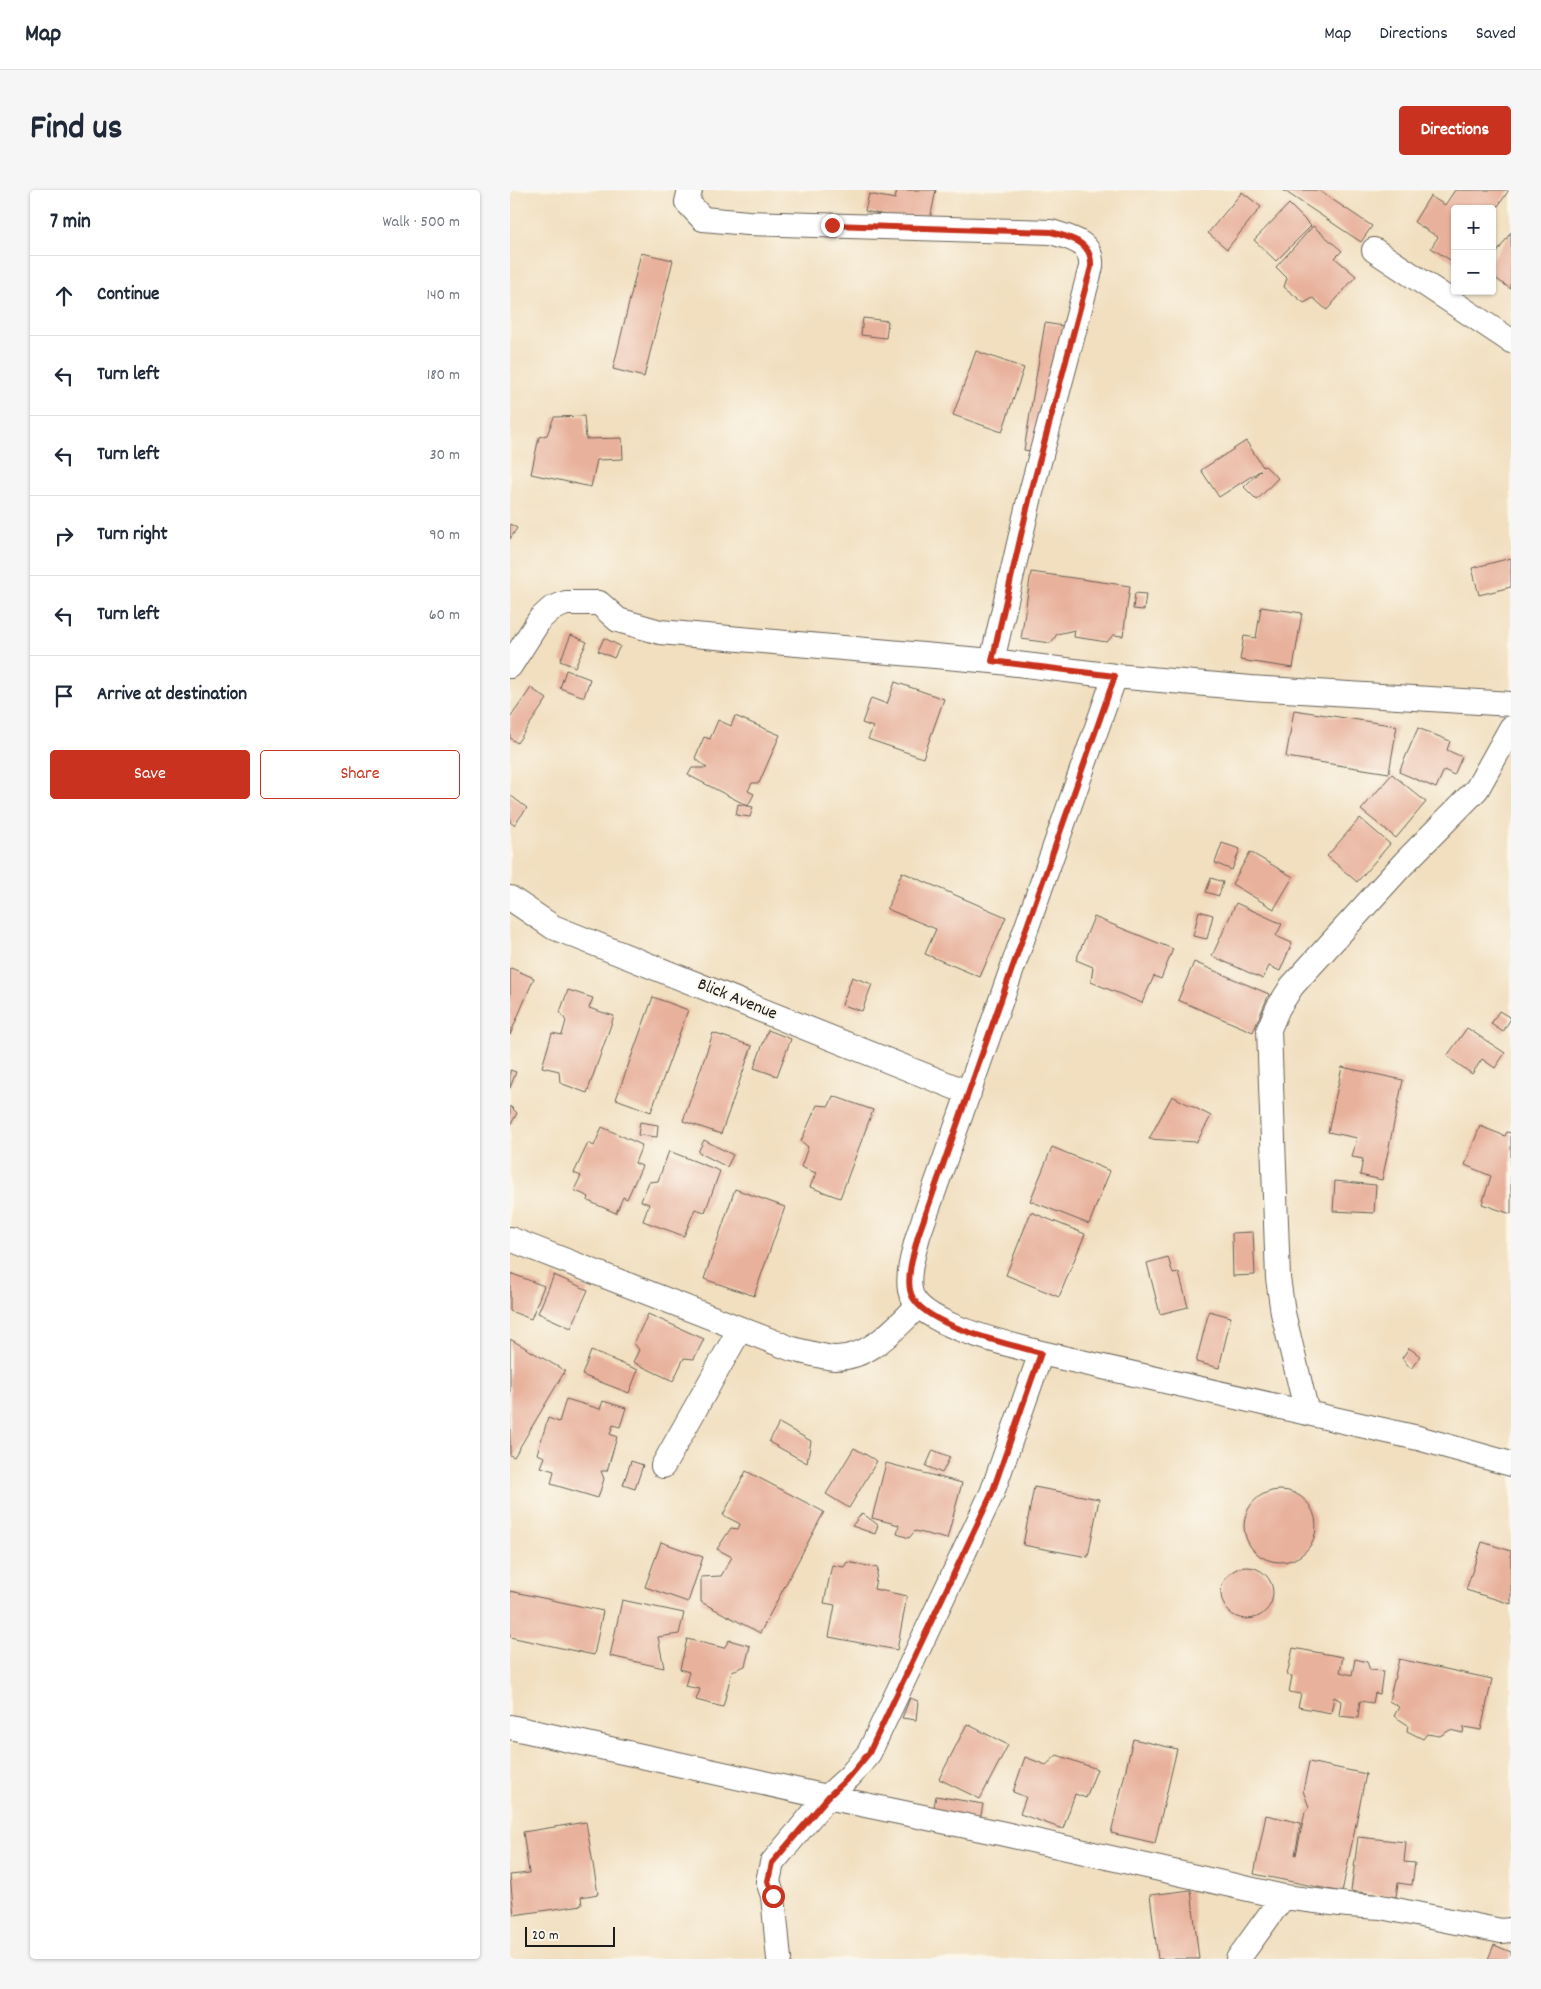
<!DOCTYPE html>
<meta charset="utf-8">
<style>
:root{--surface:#fff;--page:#f6f6f7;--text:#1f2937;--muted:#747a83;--line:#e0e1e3;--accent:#c8321e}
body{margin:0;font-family:Dekko,sans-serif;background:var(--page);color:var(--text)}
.controls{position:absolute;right:15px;top:15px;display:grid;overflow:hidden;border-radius:5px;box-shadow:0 1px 4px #0004}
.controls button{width:45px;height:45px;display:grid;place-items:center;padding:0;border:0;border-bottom:1px solid var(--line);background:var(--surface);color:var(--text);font:25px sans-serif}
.scale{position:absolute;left:15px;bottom:12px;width:90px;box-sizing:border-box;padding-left:5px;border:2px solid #1c1c1c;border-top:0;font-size:14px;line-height:18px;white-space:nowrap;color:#1c1c1c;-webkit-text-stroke:4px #fbf7ec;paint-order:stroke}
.stop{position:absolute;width:15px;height:15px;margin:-11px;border:4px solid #c8321e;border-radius:50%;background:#fff}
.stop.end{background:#c8321e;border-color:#fff;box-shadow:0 1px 5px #0008}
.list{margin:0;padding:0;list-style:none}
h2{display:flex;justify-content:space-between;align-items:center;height:65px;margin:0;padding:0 20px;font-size:21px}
h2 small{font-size:16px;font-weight:400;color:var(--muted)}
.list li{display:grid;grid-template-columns:32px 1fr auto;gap:15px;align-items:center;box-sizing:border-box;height:80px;padding:0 20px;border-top:1px solid var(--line)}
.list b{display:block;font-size:19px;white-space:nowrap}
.list em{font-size:16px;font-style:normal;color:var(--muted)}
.actions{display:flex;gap:10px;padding:15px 20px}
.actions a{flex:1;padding:11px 0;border:1px solid var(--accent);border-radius:5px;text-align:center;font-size:18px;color:var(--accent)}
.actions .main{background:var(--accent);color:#fff}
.icon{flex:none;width:28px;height:28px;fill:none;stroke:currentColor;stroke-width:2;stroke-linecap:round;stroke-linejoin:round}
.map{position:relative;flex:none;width:1001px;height:1769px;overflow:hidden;border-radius:5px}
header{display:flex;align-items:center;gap:30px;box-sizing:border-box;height:70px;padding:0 25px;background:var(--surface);border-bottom:1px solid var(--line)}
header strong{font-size:24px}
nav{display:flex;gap:28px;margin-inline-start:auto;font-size:18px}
.intro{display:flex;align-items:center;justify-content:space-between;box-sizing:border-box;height:120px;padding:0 30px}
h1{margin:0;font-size:35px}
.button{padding:12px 22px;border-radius:5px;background:var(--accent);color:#fff;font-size:18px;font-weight:700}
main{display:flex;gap:30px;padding:0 30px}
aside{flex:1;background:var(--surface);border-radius:5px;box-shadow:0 1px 4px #0004}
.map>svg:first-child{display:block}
.building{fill:#e8b19b}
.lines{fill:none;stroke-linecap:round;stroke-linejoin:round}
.street-casing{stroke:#676055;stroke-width:26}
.street{stroke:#fff;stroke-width:24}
.route{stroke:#c8321e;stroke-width:6}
.labels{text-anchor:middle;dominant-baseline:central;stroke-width:4;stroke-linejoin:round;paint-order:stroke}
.street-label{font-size:18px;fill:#1c1c1c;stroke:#fbf7ec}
</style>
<header>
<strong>Map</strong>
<nav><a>Map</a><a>Directions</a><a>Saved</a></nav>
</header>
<div class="intro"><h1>Find us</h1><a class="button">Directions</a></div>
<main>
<aside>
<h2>7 min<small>Walk · 500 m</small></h2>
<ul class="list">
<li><svg class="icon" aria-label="ahead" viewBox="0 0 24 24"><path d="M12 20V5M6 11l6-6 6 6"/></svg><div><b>Continue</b></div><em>140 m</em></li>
<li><svg class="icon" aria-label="left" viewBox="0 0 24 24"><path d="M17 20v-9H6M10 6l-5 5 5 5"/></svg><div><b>Turn left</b></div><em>180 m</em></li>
<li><svg class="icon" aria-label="left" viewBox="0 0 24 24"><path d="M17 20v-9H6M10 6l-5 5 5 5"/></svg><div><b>Turn left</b></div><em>30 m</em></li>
<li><svg class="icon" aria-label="right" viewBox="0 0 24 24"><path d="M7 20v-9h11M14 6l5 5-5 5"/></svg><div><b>Turn right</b></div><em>90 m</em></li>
<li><svg class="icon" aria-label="left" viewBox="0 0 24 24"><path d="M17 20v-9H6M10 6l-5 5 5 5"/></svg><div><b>Turn left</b></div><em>60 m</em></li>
<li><svg class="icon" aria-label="arrive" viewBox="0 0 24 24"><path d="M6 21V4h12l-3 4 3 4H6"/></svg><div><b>Arrive at destination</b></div></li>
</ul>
<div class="actions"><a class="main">Save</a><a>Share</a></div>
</aside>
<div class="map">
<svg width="1001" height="1769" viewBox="0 0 1001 1769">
<rect width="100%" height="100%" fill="#fbf7ec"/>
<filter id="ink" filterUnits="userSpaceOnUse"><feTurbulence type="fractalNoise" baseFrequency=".02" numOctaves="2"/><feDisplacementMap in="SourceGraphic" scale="10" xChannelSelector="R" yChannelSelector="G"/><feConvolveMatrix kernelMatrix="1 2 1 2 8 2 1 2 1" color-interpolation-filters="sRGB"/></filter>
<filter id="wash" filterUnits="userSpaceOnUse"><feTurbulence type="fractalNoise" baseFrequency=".0096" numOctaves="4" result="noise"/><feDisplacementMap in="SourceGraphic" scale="20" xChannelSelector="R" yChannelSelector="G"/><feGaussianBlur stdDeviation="1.12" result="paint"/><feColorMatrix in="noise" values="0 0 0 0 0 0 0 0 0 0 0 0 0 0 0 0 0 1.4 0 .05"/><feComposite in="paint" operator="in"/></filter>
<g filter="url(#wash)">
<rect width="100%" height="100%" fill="#f1dfbf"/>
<g id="blocks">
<path class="building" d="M387 0H426L419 34 355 21 359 4 385 9Z
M773 0H808L862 36 851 52Z
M945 0H999L982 25V19H945V73L921 58 928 47 904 32 920 6 935 15Z
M732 2 751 17 717 59 698 43Z
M779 14 801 36 766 71 744 50Z
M803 36 832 61 825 68 846 86 817 120 803 108 794 113 774 97 777 88 766 77Z
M1001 42V99L982 86V70Z
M131 63 163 70 134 187 103 179Z
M353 128 378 131 376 148 351 145Z
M535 133 559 137 539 264 514 260Z
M466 161 514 178 492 242 443 225Z
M74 226 76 249 112 248 113 269 87 270 81 297 21 284 29 247 37 245 44 227Z
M736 251 753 277 755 276 768 288 747 310 734 297 751 280 709 307 691 280Z
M0 334 7 338 0 349Z
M1001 368V397L969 405 962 378Z
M521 382 620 396 613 446 603 445 597 452 564 447 565 440 547 444 541 453 511 449Z
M625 403 636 404 634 420 623 419Z
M751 417 792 423 783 478 730 470 734 446 746 448Z
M61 445 77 452 65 477 50 471Z
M94 448 110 456 104 468 88 461Z
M56 480 80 489 74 507 50 498Z
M385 492 434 509 413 568 358 549 363 537 352 533 361 508 377 514Z
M21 498 37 509 7 553 0 548V528Z
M784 520 887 536 879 583 776 567Z
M225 526 270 545 249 593H242L238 601 244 604 238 616 178 585 182 578H197L185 568 194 547 200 549 208 530 221 536Z
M908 538 940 551 937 560 952 567 944 585 934 580 926 598 889 582Z
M882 584 916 612 886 648 851 620Z
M0 605 17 618 4 635 0 632Z
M228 614 243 617 240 627 226 625Z
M850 628 880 654 847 692 817 666Z
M712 653 730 659 722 680 705 673Z
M740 662 783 687 764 719 722 694Z
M392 682 496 727 470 787 415 764 426 739 377 719Z
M701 688 713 692 709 706 696 702Z
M726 713 772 734 766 746 782 753 770 781 759 776 753 789 702 766Z
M689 721 703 725 697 749 683 746Z
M584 727 663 759 651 789 644 786 632 813 581 792 583 777 566 770Z
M684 772 759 804 743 842 668 810Z
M1 778 24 788 0 845V780Z
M342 787 362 794 352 821 332 815Z
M58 800 83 808 79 818 104 826 77 903 50 893 49 881 32 877 42 843 52 845 56 831 50 822Z
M143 807 178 820 141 922 106 909Z
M989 821 1001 828 993 842 981 834Z
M957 838 995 863 985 878 972 869 962 884 937 866Z
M258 840 281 849 267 886 244 878Z
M203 843 242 856 211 944 173 931Z
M832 877 893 890 872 990 850 985 853 969 842 967 847 948 818 942Z
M0 880 6 882 0 898Z
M323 906 363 920 330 1008 300 997 306 983 291 977 298 957 291 951 307 915 319 916Z
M662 906 701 926 687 952 639 949Z
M0 916 7 923 0 936Z
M130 932 148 935 147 947 128 945Z
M970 936 995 946 997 942 1001 943V1024L972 1014 981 986 955 975Z
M92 937 132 955 125 973 132 976 117 1009 113 1007 106 1023 78 1011 79 1007 64 1000 71 986 64 983 78 953 84 956Z
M194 950 223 965 217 977 188 962Z
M542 957 600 981 579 1034 520 1011Z
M159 961 210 981 195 1022 185 1019 174 1046 133 1031 139 1014 131 1011 139 992 148 991Z
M825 991 866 995 864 1023 823 1021Z
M225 999 275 1017 244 1106 194 1089Z
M521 1022 575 1044 549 1107 496 1085Z
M743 1042 745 1085 723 1086 722 1043Z
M658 1067 663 1084 669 1083 678 1117 650 1124 637 1073Z
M0 1083 34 1096 21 1129 0 1121Z
M44 1085 78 1100 61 1138 28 1123Z
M699 1121 721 1127 709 1178 686 1172Z
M138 1124 194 1149 184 1169 174 1168 163 1191 123 1172 129 1160 124 1153Z
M0 1149 55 1181 4 1267 0 1265Z
M899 1158 910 1166 901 1179 892 1168Z
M81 1161 128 1180 119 1203 72 1185Z
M56 1209 90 1219 93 1211 116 1218 110 1237 103 1235 100 1244 107 1247 97 1281H91L94 1289 88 1308 41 1294 44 1281 31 1277 35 1267 27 1264 38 1228 49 1232Z
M269 1233 301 1251 297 1273 259 1252Z
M344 1258 367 1271 339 1318 316 1304Z
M423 1260 440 1267 432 1283 416 1276Z
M121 1271 133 1275 125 1299 113 1295Z
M376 1273 452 1293 437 1349 405 1341 399 1348 387 1344 389 1335 362 1328Z
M236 1281 314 1322 250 1443 191 1412V1387L211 1386 222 1367 207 1359 221 1338 228 1339 230 1334 213 1325Z
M524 1297 589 1309 578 1367 513 1355Z
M734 1336a36 36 0 1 1 72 0a36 36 0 1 1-72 0Z
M352 1323 368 1335 365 1344 342 1336Z
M151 1352 193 1367 178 1412 135 1397Z
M972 1352 1001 1361V1414L956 1400Z
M337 1372 368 1378 364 1399 397 1406 387 1460 319 1447 325 1415 314 1413 322 1375 334 1377Z
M711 1403a26 26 0 1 1 52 0a26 26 0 1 1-52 0Z
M0 1401 93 1421 84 1465 0 1447Z
M112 1410 174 1423 169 1444 148 1447 154 1478 100 1466Z
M177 1449 214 1458 219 1450 240 1456 235 1476 222 1481 213 1517 186 1510 190 1499 175 1496 179 1482 170 1479Z
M783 1458 833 1467 830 1482 842 1485 845 1469 857 1472 860 1480 873 1481 870 1504 865 1503 863 1513 850 1511 848 1528 829 1526 831 1511 824 1507 821 1523 788 1517 791 1504 779 1502 782 1486 777 1485Z
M889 1469 982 1489 971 1540 954 1537 953 1543 940 1540 930 1546 917 1544 913 1549 897 1541 898 1535 884 1526 889 1517 879 1511Z
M400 1508 408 1511 406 1530 392 1528Z
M457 1534 498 1555 470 1609 429 1589Z
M623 1549 667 1559 645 1653 601 1643Z
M547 1565 587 1579 576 1608 565 1604 553 1639 510 1624 516 1607 503 1602 515 1567 536 1575Z
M799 1572 856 1584 832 1702 744 1684 756 1625 791 1633 785 1665H786L795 1622 799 1617 793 1601Z
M426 1606 473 1614 470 1630 423 1622Z
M76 1632 88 1704 71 1707 72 1715 4 1725 0 1685 19 1683 13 1642Z
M848 1647 896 1652 894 1672 905 1673 902 1695 888 1693 886 1707 841 1701Z
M681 1700 689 1769H648L640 1705Z
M984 1755 1001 1762V1769H978Z"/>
</g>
</g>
<g filter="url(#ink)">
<use href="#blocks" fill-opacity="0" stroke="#676055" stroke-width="1"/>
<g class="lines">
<g class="street-casing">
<path id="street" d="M180 0 177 12 193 29 238 33 541 42C561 48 583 52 581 77L520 306 482 471
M864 60 1001 151
M0 476 30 429 41 419 56 413H89L108 430 150 442 482 471 605 486 741 498 1001 514
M0 708 43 737 459 903
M0 1049 282 1159C296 1162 311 1167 324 1168 360 1169 385 1138 408 1116
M531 1163C500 1154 406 1135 400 1100 397 1083 404 1062 408 1046L605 486
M797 1223 773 1123 768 1088 759 839 768 818 782 796 894 673 967 599 1001 538
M153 1276 230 1139
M0 1537 317 1607 340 1586 359 1563 482 1303 531 1163 908 1248 1001 1274
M269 1769 263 1706 258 1691 262 1673 317 1607 490 1643 774 1707
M728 1769 764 1719 774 1707 838 1715 871 1717 991 1741 1001 1740"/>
</g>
<use href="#street" class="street"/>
</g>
</g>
<g class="lines" filter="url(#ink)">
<path class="route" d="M263 1706 258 1691 262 1673 318 1607 340 1586 359 1563 482 1303 531 1163C500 1154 406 1135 400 1100 397 1083 404 1062 408 1046L605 486 482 471 520 306 581 77C583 52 561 48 541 42L322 35"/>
</g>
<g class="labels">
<g class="street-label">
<text transform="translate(227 810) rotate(22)">Blick Avenue</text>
</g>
</g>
</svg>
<div class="controls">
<button>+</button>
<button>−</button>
</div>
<div class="scale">20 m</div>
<div class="stop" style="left:263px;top:1706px"></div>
<div class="stop end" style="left:322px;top:35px"></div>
</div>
</main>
